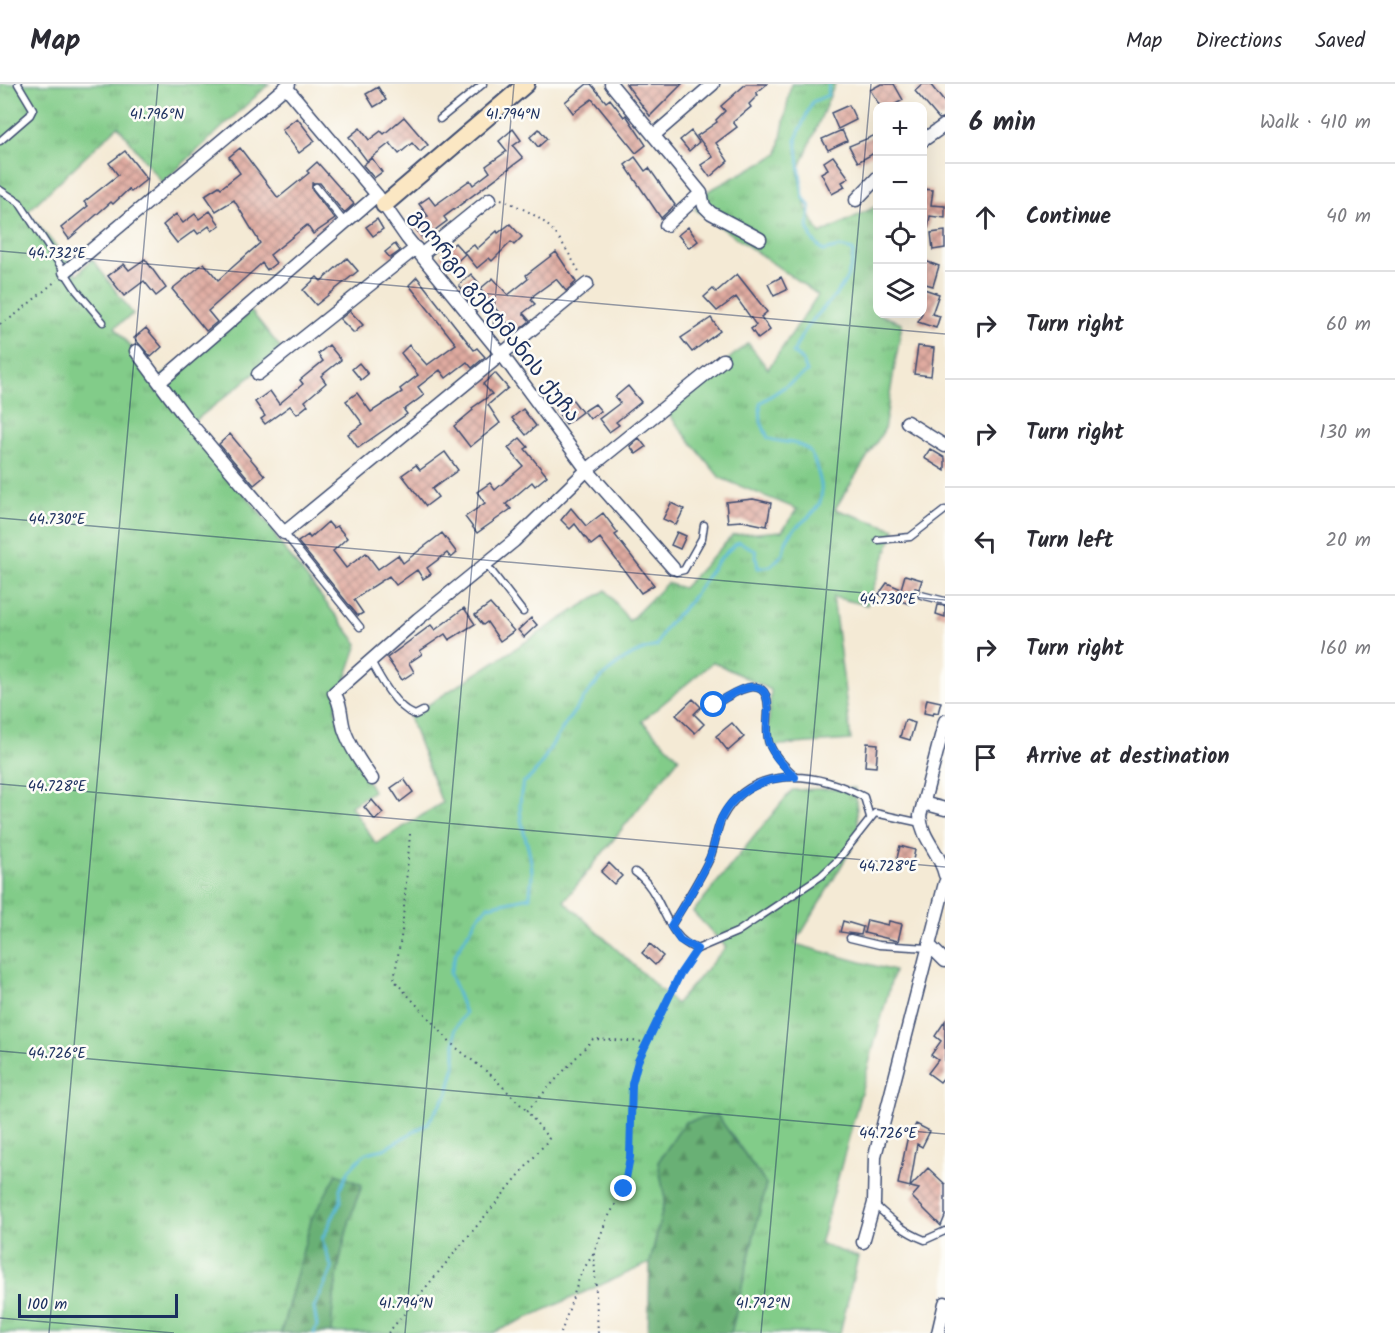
<!DOCTYPE html>
<meta charset="utf-8">
<style>
:root{--surface:#fff;--page:#f7f7f7;--text:#2b2b33;--muted:#7c7c81;--line:#e1e1e2}
body{margin:0;font-family:Kalam,"Noto Sans Georgian",sans-serif;background:var(--page);color:var(--text)}
.controls{position:absolute;right:18px;top:18px;display:grid;overflow:hidden;border-radius:12px;box-shadow:0 6px 24px #0002}
.controls button{width:54px;height:54px;display:grid;place-items:center;padding:0;border:0;border-bottom:2px solid var(--line);background:var(--surface);color:var(--text);font:30px sans-serif}
.scale{position:absolute;left:18px;bottom:15px;width:160px;box-sizing:border-box;padding-left:6px;border:3px solid #1b2f5e;border-top:0;font-size:16px;line-height:21px;white-space:nowrap;color:#1b2f5e;-webkit-text-stroke:4px #fdfcf7;paint-order:stroke}
.stop{position:absolute;width:18px;height:18px;margin:-14px;border:4px solid #1a73e8;border-radius:50%;background:#fff}
.stop.end{background:#1a73e8;border-color:#fff;box-shadow:0 2px 6px #0008}
.list{margin:0;padding:0;list-style:none}
h2{display:flex;justify-content:space-between;align-items:center;height:78px;margin:0;padding:0 24px;font-size:26px}
h2 small{font-size:20px;font-weight:400;color:var(--muted)}
.list li{display:grid;grid-template-columns:39px 1fr auto;gap:18px;align-items:center;box-sizing:border-box;height:108px;padding:0 24px;border-top:2px solid var(--line)}
.list b{display:block;font-size:22px;white-space:nowrap}
.list em{font-size:20px;font-style:normal;color:var(--muted)}
.icon{flex:none;width:33px;height:33px;fill:none;stroke:currentColor;stroke-width:2;stroke-linecap:round;stroke-linejoin:round}
.map{position:relative;flex:none;width:945px;height:1249px;overflow:hidden}
header{display:flex;align-items:center;gap:36px;box-sizing:border-box;height:84px;padding:0 30px;background:var(--surface);border-bottom:2px solid var(--line)}
header strong{font-size:28px}
nav{display:flex;gap:33px;margin-inline-start:auto;font-size:21px}
main{display:flex}
aside{flex:1;background:var(--surface)}
.map>svg:first-child{display:block}
.grass{fill:url(#grass-tufts);stroke:#4e7e74;stroke-width:1.5}
.forest{fill:url(#forest-firs);stroke:#42706a;stroke-width:1.5}
.lines{fill:none;stroke-linecap:round;stroke-linejoin:round}
.stream{stroke:#5ab9d8;stroke-width:3}
.building{fill:url(#building-cross-hatch)}
.lane-casing{stroke:#3c4b70;stroke-width:9}
.street-casing{stroke:#3c4b70;stroke-width:15}
.secondary-casing{stroke:#3c4b70;stroke-width:20}
.path{stroke:#3c4b70;stroke-width:2;stroke-dasharray:1.5 4.5;stroke-linecap:butt}
.lane{stroke:#fff;stroke-width:6}
.street{stroke:#fff;stroke-width:12}
.secondary{stroke:#fbe7c3;stroke-width:16}
.route{stroke:#1a73e8;stroke-width:8}
.ticks{fill:none;stroke:#1b2f5e;stroke-width:1.5;stroke-opacity:0.45}
.labels{text-anchor:middle;dominant-baseline:central;stroke-width:5;stroke-linejoin:round;paint-order:stroke}
.street-label{font-size:21px;fill:#1b2f5e;stroke:#fdfcf7}
.ticks-label{font-size:15px;text-anchor:middle;fill:#1b2f5e;stroke:#fdfcf7;stroke-width:5;stroke-linejoin:round;paint-order:stroke}
</style>
<header>
<strong>Map</strong>
<nav><a>Map</a><a>Directions</a><a>Saved</a></nav>
</header>
<main>
<div class="map">
<svg width="945" height="1249" viewBox="0 0 945 1249">
<defs>
<pattern id="grass-tufts" width="24" height="20" patternUnits="userSpaceOnUse" patternTransform="scale(1.5)"><rect width="24" height="20" fill="#82cc89"/><path d="M3 7l-1-3M5 7V3M7 7l1-3M15 17l-1-3M17 17v-4M19 17l1-3" fill="none" stroke="#6aa673"/></pattern>
<pattern id="forest-firs" width="22" height="20" patternUnits="userSpaceOnUse" patternTransform="scale(1.5)"><rect width="22" height="20" fill="#69b075"/><path d="M5 1l3.5 6h-7zM16 11l3.5 6h-7z" fill="#569063"/></pattern>
<pattern id="building-cross-hatch" width="8" height="8" patternUnits="userSpaceOnUse" patternTransform="scale(1.5)"><rect width="8" height="8" fill="#e0aba0"/><path d="M0 0l8 8M0 8l8-8" fill="none" stroke="#b58c86"/></pattern>
</defs>
<rect width="100%" height="100%" fill="#fdfcf7"/>
<filter id="ink" filterUnits="userSpaceOnUse"><feTurbulence type="fractalNoise" baseFrequency=".0167" numOctaves="2"/><feDisplacementMap in="SourceGraphic" scale="12" xChannelSelector="R" yChannelSelector="G"/><feConvolveMatrix kernelMatrix="1 2 1 2 8 2 1 2 1" color-interpolation-filters="sRGB"/></filter>
<filter id="wash" filterUnits="userSpaceOnUse"><feTurbulence type="fractalNoise" baseFrequency=".008" numOctaves="4" result="noise"/><feDisplacementMap in="SourceGraphic" scale="24" xChannelSelector="R" yChannelSelector="G"/><feGaussianBlur stdDeviation="1.35" result="paint"/><feColorMatrix in="noise" values="0 0 0 0 0 0 0 0 0 0 0 0 0 0 0 0 0 1.4 0 .05"/><feComposite in="paint" operator="in"/></filter>
<g filter="url(#wash)">
<rect width="100%" height="100%" fill="#f4ead5"/>
<path class="grass" d="M0 0H269L162 99 118 42 27 128 70 179 77 191 92 175 133 230 115 243 156 296 251 227 283 267 191 340 273 446 278 457 358 560 335 626 344 653 373 707 351 722 376 760 442 719 409 633 606 506 629 537 667 499 683 504 733 451 782 447 797 425 720 394 666 327 748 259 768 285 818 211 695 125 708 107 778 70 791 0H835L798 88 806 124 820 150 877 122 878 230 902 239 884 346 835 425 895 445 867 521 833 513 851 656 767 662 771 606 713 578 642 637 679 674 564 817 676 920 726 863 693 828 792 706 855 704 859 752 795 860 894 887 820 1160 858 1173 840 1249H731L766 1100 717 1031 658 1078 665 1115 650 1179 493 1249H331C333 1202 344 1144 362 1102L291 1211 281 1249H0Z"/>
<path class="forest" d="M717 1031 766 1100 731 1249H648L650 1179 665 1115 658 1078 685 1038Z
M337 1090 362 1101C344 1144 333 1202 331 1249H281L311 1136Z"/>
<g class="lines">
<path class="stream" d="M314 1249 317 1242 314 1224 332 1185 322 1155 341 1117 340 1105 349 1086 366 1069 384 1065 427 1040 448 1009 455 982V945L465 929 450 890 455 871 477 834 488 822 530 813C530 805 532 797 532 789 531 755 513 738 523 699 540 688 544 673 555 656 580 617 609 572 657 562 666 536 677 534 692 514 707 493 717 473 739 458L755 466 758 484 771 482 783 470C787 430 833 439 819 392 817 384 814 372 808 366 797 356 780 360 768 354L761 338 760 319 807 288 803 277 793 269C798 258 804 246 812 237 831 215 854 197 853 166L840 163 823 167 812 155 808 142 810 123 803 113 796 55 812 18 828 11 829 0"/>
</g>
<g id="blocks">
<path class="building" d="M587 0H591L606 18 610 15 624 33 626 31 646 61 636 69 592 15 573 29 565 18Z
M626 0H682L650 32Z
M746 0H767L756 9 758 11 749 20 751 23 733 38 737 43 716 59 728 77 710 93 701 81 713 73 697 52 717 38 716 36 725 27 721 22Z
M881 0H894L903 16 892 22H880L870 6Z
M923 0H930L945 19V33L939 35 915 7Z
M378 3 386 16 374 23 366 10Z
M849 21 856 36 838 45 831 29Z
M404 33 428 61 420 68 412 59 399 70 390 59 367 77 349 53 360 44 369 56 381 47 384 50Z
M297 34 315 57 299 69 282 46Z
M513 45 521 56 513 62 523 74 444 133 447 137 423 155 414 142 428 132 419 120 429 113 435 121 470 96 473 101 490 88 486 82 507 67 499 57Z
M539 45 547 55 538 63 530 53Z
M842 46 847 57 828 66 822 55Z
M691 47 699 58 689 67 680 56Z
M878 50V67L858 78 849 62Z
M240 64 278 114 309 89 307 87 317 78 354 120 344 129 320 99H312V106L335 135 313 150 307 141 270 171 276 179 267 186 262 179 208 227 217 238 206 247 172 205 204 179 218 196 260 159 234 116 216 127 205 111 219 102 221 104 240 89 229 73Z
M125 67 147 95 131 108 129 105 113 120 111 118 69 155 61 144 88 122 84 118 118 91 109 79Z
M833 72 849 94 842 98 845 103 832 110 821 89 828 85 824 78Z
M635 73 645 87 649 84 675 121 661 134 625 81Z
M372 74 382 88 374 94 363 81Z
M922 105 933 106 931 121 945 122V134L930 132 928 144H922Z
M210 127 220 141 212 147 209 142 198 150 195 146 177 159 163 141 176 130 183 139 195 130 199 135Z
M377 135 383 145 373 152 366 143Z
M510 140 522 153 514 161 511 158 492 177 489 174 477 184 464 168 474 161 477 165 497 147 498 149Z
M688 143 698 157 689 164 678 151Z
M945 147V164L933 166 931 149Z
M455 159 465 170 450 184 440 172Z
M395 160 400 167 390 174 385 168Z
M556 168 576 198 566 207 556 195 534 211 531 216 535 220 523 229 530 237 515 249 480 205 493 194 508 211 528 195 526 191Z
M347 174 358 187 316 221 303 206 317 193 321 197Z
M145 175 166 204 156 212 144 197 124 212 108 192 124 180 129 186Z
M925 177 939 182 933 202 922 199Z
M471 190 479 199 467 211 459 201Z
M737 190 767 228 761 233 770 246 758 255 751 245 756 241 736 213 717 227 704 213 713 205 716 208Z
M417 193 474 266 477 264 485 273 472 284 467 278 446 294 440 286 418 303 424 311 404 326 407 330 358 364 348 350 363 340 346 317 357 309 371 328 402 308 400 305 418 291 401 269 409 261 427 281 456 260 409 201Z
M781 193 787 206 774 212 768 200Z
M924 205 939 210 932 230 940 232 936 244 918 238 922 230Z
M350 227 363 241 354 249 340 235Z
M711 234 720 247 692 268 681 254Z
M146 244 162 263 151 273 134 254Z
M329 261 341 276 321 292 326 299 305 317 308 321 297 330 290 322 265 340 261 335 265 332 255 318 270 307 279 320 303 300 300 296 323 277 318 270Z
M918 262 934 264 931 292 914 290Z
M359 279 368 290 361 296 352 285Z
M495 289 508 304 488 321 500 339 470 363 454 342 473 326 472 324 492 310 483 300Z
M628 302 641 318 616 338 619 341 609 348 599 335 620 319 615 313Z
M569 311 582 328 566 340 554 323Z
M595 320 601 327 590 335 584 327Z
M523 325 536 342 526 351 512 334Z
M230 350 265 392 254 401 219 360Z
M520 354 528 363 525 365 547 392 535 402 532 398 506 420 511 425 477 449 465 433 485 419 477 408 490 399 495 406 523 382 508 364Z
M639 354 646 363 636 370 630 362Z
M930 365 945 374V387L924 374Z
M445 368 458 386 432 405 438 413 426 422 402 391 416 381 420 386Z
M753 415 771 419 767 442 742 437 728 438 726 418Z
M671 419 684 425 676 441 663 435Z
M571 424 586 442 603 429 618 449 615 451 654 501 641 509 600 454 591 461 575 440 570 445 561 436Z
M328 438 333 444 337 442 347 454 333 467 346 484 366 469 378 485 398 471 403 479 442 449 457 469 451 474 447 469 427 484 431 490 423 495 417 486 396 501 389 492 372 503 354 516 363 529 358 532 298 458 308 451 310 454Z
M677 448 686 452 680 465 671 461Z
M905 491 922 496 919 505 915 504 910 520 888 513 887 515 879 510 887 499 901 505Z
M490 520 514 547 500 557 487 538 483 541 475 531Z
M938 521 945 522V533L936 530Z
M464 524 475 540 449 556 445 550 420 567 422 570 409 579 414 588 402 596 387 574 431 541 435 546Z
M531 534 537 541 524 553 518 546Z
M693 615 701 623 694 630 704 640 695 649 676 631Z
M927 615 941 618 938 629 934 628 933 631 924 629Z
M905 636 915 639 910 656 900 653Z
M732 639 744 653 728 667 716 652Z
M867 659 878 660 876 683 865 682Z
M404 695 413 708 400 718 391 704Z
M372 716 383 729 375 736 364 723Z
M900 762 915 766 912 781 896 778Z
M609 779 622 792 614 800 601 788Z
M867 836 888 841 889 837 902 840 898 857 864 849Z
M843 837 863 843 861 851 840 848Z
M650 860 663 872 655 881 642 869Z
M945 937V992L940 998 928 989 938 976 931 971 941 957 935 952Z
M916 1040 930 1047 922 1063 917 1060 910 1103 928 1084 945 1100V1132L941 1142 912 1113 919 1105 898 1100 907 1056Z"/>
</g>
</g>
<g filter="url(#ink)">
<use href="#blocks" fill-opacity="0" stroke="#3c4b70" stroke-width="1.5"/>
<g class="lines">
<g class="lane-casing">
<path id="lane" d="M440 35 483 0
M0 57 30 31 33 25 18 0
M316 103 345 139
M0 106 19 118 77 207 103 238
M284 449 360 543
M878 456 910 453 945 426
M486 480 523 528
M673 484 676 488 684 486 702 454 704 441
M921 511 945 517
M371 577C380 594 396 624 415 631L423 627
M714 621C728 612 766 585 768 622 769 634 765 646 769 659 774 672 785 682 795 692
M635 788C665 809 662 852 697 865L737 848 821 792 837 777 875 729 921 739
M671 842C684 820 699 797 710 774 715 761 716 746 722 734 752 678 818 688 864 713L870 733
M850 854 879 861 928 864
M874 1120C890 1135 904 1148 925 1156L945 1147"/>
</g>
<g class="street-casing">
<path id="street" d="M611 0 701 109 704 122 711 129 760 155
M286 3 377 111 407 154 503 272 587 386 673 484
M654 51 713 0
M922 57 945 41
M856 116 878 93
M666 141 701 109
M422 170 490 115
M65 188 289 0
M136 267 185 333 284 449 587 200
M258 290 416 164
M161 297 377 111
M907 338 945 362
M945 637 920 732C922 756 940 768 945 791
M372 695C361 679 350 663 344 645 340 631 342 621 334 609L418 535 514 457 587 386 723 276
M923 719 945 725
M929 861 945 877
M863 1158 874 1119 875 1072 945 799
M938 1249 945 1219"/>
</g>
<g class="secondary-casing">
<path id="secondary" d="M384 121 526 0"/>
</g>
<path class="path" d="M501 115C551 136 555 145 581 191
M0 240 14 232 57 196
M410 750 402 847 394 896 454 962 491 991 527 1027
M388 1249 549 1055 527 1027 593 955 647 958
M561 1249 581 1189 594 1169
M598 1249 594 1169 606 1137 624 1105 630 1073 632 1000 638 977 680 890 692 872"/>
<use href="#lane" class="lane"/>
<use href="#street" class="street"/>
<use href="#secondary" class="secondary"/>
</g>
</g>
<g class="lines" filter="url(#ink)">
<path class="route" d="M624 1105 630 1073 632 1000 638 977 680 890 697 865 680 856 671 842C684 820 700 797 710 773 715 762 716 749 720 738 731 708 766 692 795 693 785 683 774 673 769 659 765 647 769 634 768 622 766 585 728 612 714 621"/>
</g>
<path class="ticks" d="M0 167 945 250M0 434 945 516M0 700 945 783M0 967 945 1050M0 1234 174 1249M49 1249 158 0M405 1249 514 0M761 1249 871 0"/>
<g class="labels">
<g class="street-label">
<text transform="translate(494 232) rotate(52)">გიორგი გეხტმანის ქუჩა</text>
</g>
</g>
<g class="ticks-label">
<text x="157" y="35">41.796°N</text>
<text x="513" y="35">41.794°N</text>
<text x="57" y="174">44.732°E</text>
<text x="57" y="440">44.730°E</text>
<text x="888" y="520">44.730°E</text>
<text x="57" y="707">44.728°E</text>
<text x="888" y="787">44.728°E</text>
<text x="57" y="974">44.726°E</text>
<text x="888" y="1054">44.726°E</text>
<text x="406" y="1224">41.794°N</text>
<text x="763" y="1224">41.792°N</text>
</g>
</svg>
<div class="controls">
<button>+</button>
<button>−</button>
<button><svg class="icon" aria-label="locate" viewBox="0 0 24 24"><circle cx="12" cy="12" r="6"/><path d="M12 2v4M12 18v4M2 12h4M18 12h4"/></svg></button>
<button><svg class="icon" aria-label="layers" viewBox="0 0 24 24"><path d="M12 4l9 5-9 5-9-5zM3 14l9 5 9-5"/></svg></button>
</div>
<div class="scale">100 m</div>
<div class="stop" style="left:714px;top:621px"></div>
<div class="stop end" style="left:624px;top:1105px"></div>
</div>
<aside>
<h2>6 min<small>Walk · 410 m</small></h2>
<ul class="list">
<li><svg class="icon" aria-label="ahead" viewBox="0 0 24 24"><path d="M12 20V5M6 11l6-6 6 6"/></svg><div><b>Continue</b></div><em>40 m</em></li>
<li><svg class="icon" aria-label="right" viewBox="0 0 24 24"><path d="M7 20v-9h11M14 6l5 5-5 5"/></svg><div><b>Turn right</b></div><em>60 m</em></li>
<li><svg class="icon" aria-label="right" viewBox="0 0 24 24"><path d="M7 20v-9h11M14 6l5 5-5 5"/></svg><div><b>Turn right</b></div><em>130 m</em></li>
<li><svg class="icon" aria-label="left" viewBox="0 0 24 24"><path d="M17 20v-9H6M10 6l-5 5 5 5"/></svg><div><b>Turn left</b></div><em>20 m</em></li>
<li><svg class="icon" aria-label="right" viewBox="0 0 24 24"><path d="M7 20v-9h11M14 6l5 5-5 5"/></svg><div><b>Turn right</b></div><em>160 m</em></li>
<li><svg class="icon" aria-label="arrive" viewBox="0 0 24 24"><path d="M6 21V4h12l-3 4 3 4H6"/></svg><div><b>Arrive at destination</b></div></li>
</ul>
</aside>
</main>
